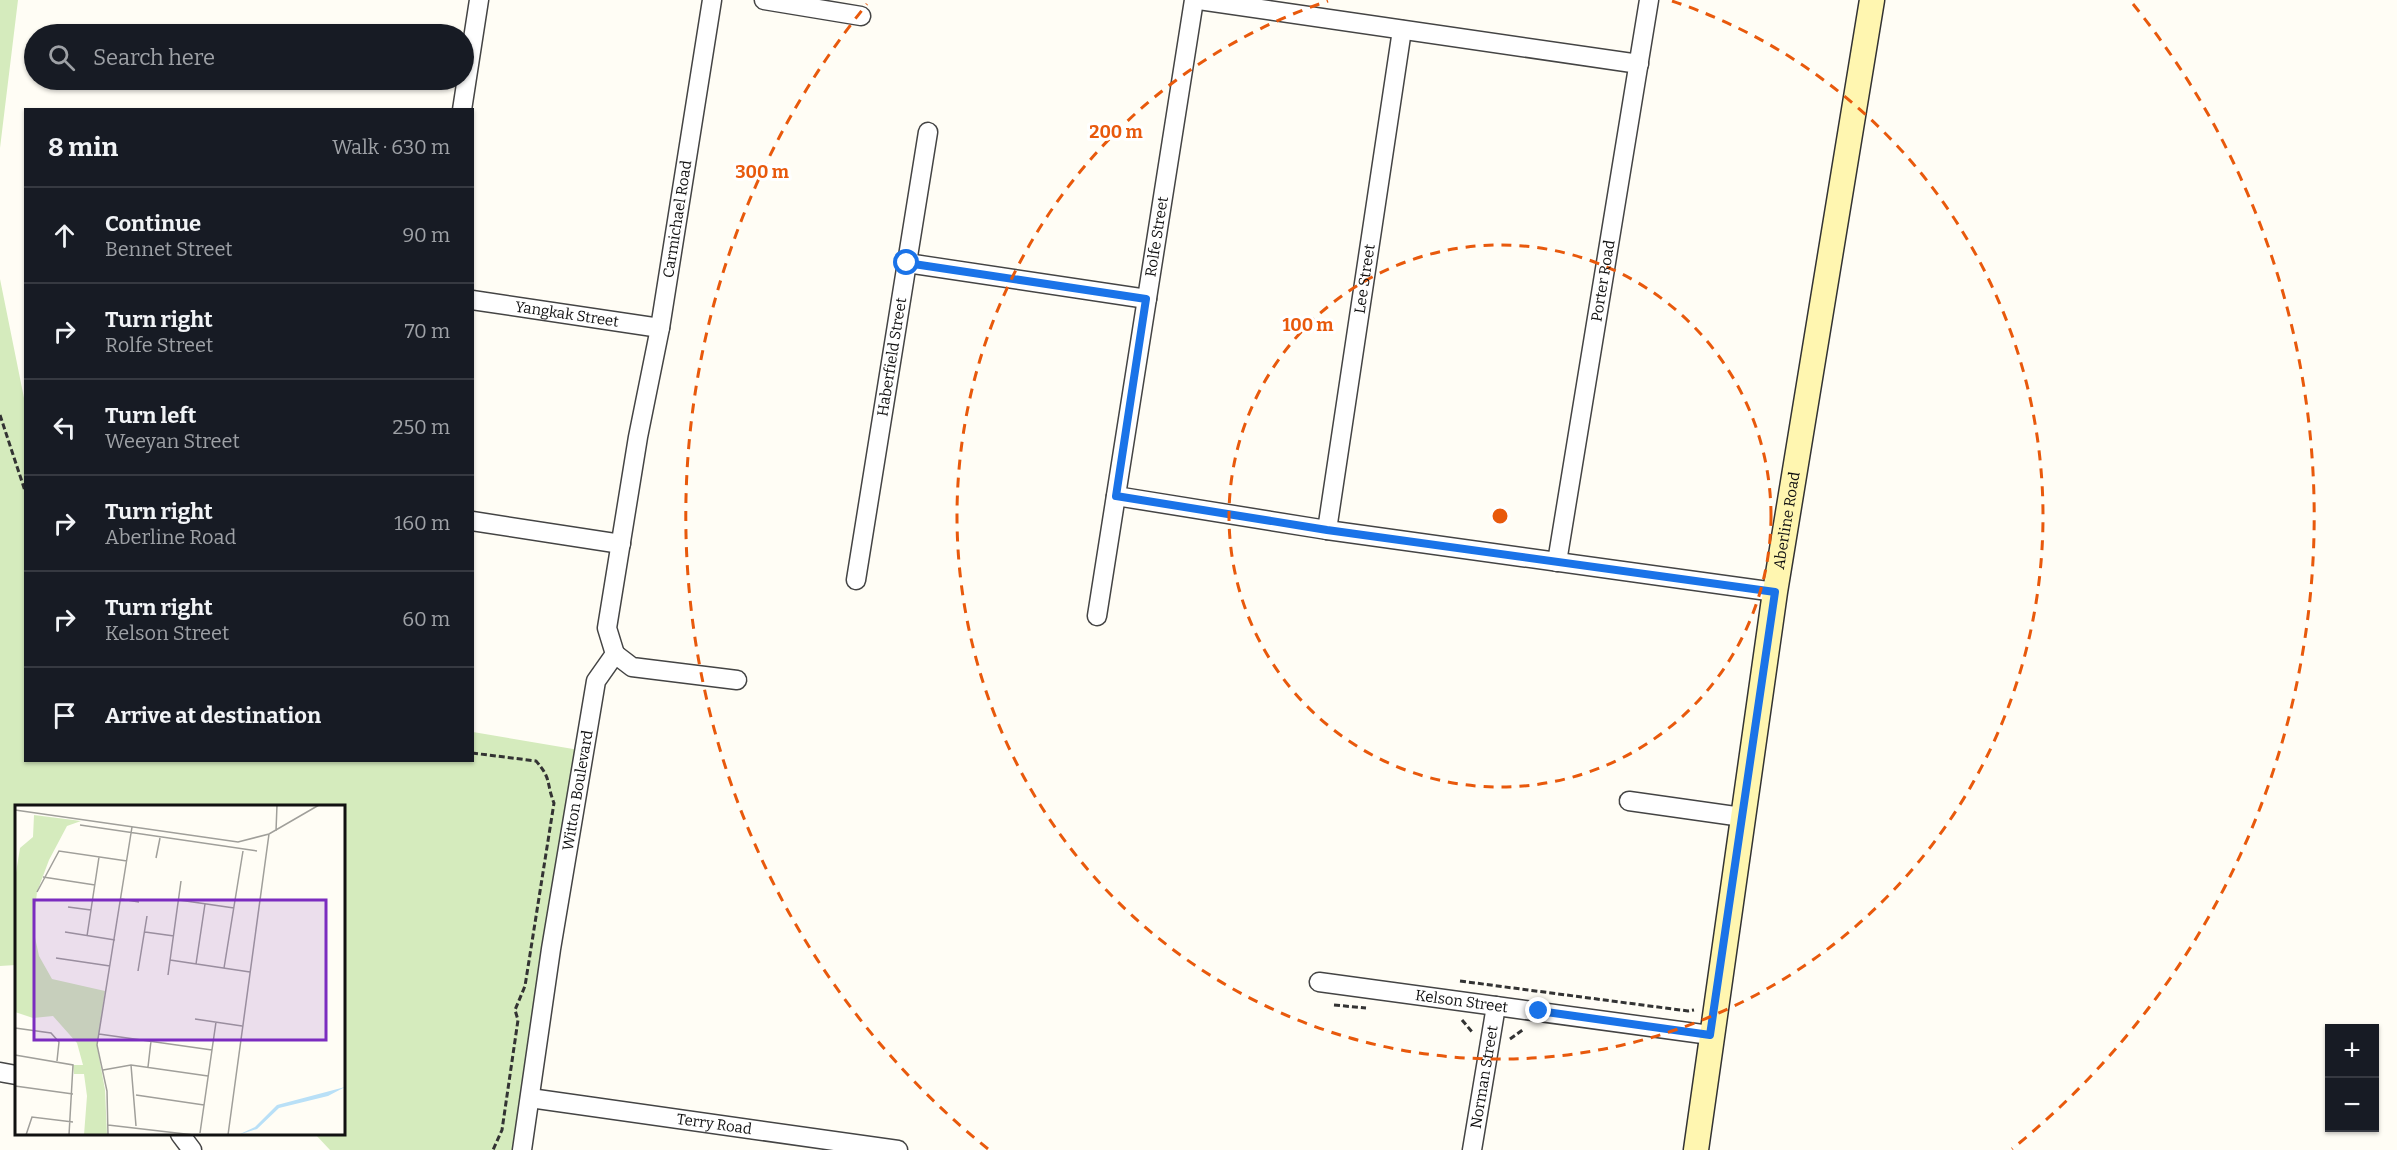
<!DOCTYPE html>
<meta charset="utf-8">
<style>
:root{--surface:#171b24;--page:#20242c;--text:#f1f3f6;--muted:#9ea1a6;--line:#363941}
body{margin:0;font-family:Bitter,serif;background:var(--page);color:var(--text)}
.controls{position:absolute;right:18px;bottom:18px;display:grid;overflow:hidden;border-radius:0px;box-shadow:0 2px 4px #0004}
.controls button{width:54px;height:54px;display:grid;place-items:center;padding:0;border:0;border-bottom:2px solid var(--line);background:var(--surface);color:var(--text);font:30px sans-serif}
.stop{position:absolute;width:18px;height:18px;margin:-14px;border:4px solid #1a73e8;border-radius:50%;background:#fff}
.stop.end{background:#1a73e8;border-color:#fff;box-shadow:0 2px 6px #0008}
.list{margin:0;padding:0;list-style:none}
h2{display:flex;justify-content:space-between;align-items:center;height:78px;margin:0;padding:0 24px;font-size:26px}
h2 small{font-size:20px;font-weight:400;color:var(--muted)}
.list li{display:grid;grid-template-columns:39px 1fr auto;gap:18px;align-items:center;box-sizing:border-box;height:96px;padding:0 24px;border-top:2px solid var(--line)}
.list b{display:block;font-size:22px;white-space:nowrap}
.list p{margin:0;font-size:20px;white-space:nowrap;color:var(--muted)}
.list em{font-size:20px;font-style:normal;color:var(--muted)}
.icon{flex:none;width:33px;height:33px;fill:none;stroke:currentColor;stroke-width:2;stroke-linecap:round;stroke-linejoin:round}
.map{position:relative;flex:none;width:2397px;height:1150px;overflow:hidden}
.search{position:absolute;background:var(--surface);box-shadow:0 2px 4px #0004;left:24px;top:24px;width:450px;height:66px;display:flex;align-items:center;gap:15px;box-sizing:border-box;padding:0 21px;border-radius:33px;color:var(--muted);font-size:22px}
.panel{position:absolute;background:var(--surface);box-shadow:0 2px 4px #0004;left:24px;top:108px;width:450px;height:654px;border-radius:0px}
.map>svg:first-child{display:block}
.green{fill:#d5ebbd}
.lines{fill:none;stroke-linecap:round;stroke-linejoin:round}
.street-casing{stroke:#444;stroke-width:21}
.secondary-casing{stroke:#333;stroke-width:27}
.path{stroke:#333;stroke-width:3;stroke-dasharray:6 3;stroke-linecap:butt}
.street{stroke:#fff;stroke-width:18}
.secondary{stroke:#fff6b0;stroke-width:24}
.route{stroke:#1a73e8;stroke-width:8}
.ring{fill:none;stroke:#e8590c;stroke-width:3;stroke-dasharray:10 8}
.labels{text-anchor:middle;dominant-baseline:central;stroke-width:6;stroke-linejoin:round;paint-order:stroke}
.street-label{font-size:15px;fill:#111;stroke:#fff}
.inset-road{fill:none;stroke:#a09f9a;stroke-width:1.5}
.view{fill:#7b2cbf;fill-opacity:0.15;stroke:#7b2cbf;stroke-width:3}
.inset-edge{fill:none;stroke:#111;stroke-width:3}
.centre{fill:#e8590c;stroke:#fff;stroke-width:3}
.ring-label{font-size:18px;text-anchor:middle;font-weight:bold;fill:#e8590c;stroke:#fff;stroke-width:6;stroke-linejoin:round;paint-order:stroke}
</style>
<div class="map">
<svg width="2397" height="1150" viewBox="0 0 2397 1150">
<rect width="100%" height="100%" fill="#fffdf5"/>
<path class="green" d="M0 0H18L0 148Z
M0 279 25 403 26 760H472L473 732 585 751 522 1150H330L315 1134H344V806H16V965L0 966Z"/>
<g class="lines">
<g class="street-casing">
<g id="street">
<path d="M764 0 861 16"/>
<path d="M1199 0 1639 64"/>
<path d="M462 110 479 0"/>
<path d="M907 263 1147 299"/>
<path id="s1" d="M472 300 660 328"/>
<path d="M1116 496 1327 530 1775 592"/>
<path d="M472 521 621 544"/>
<path id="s2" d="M1327 530 1402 30"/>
<path id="s3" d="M1557 562 1649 0"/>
<path id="s4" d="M856 580 928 132"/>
<path id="s5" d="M1097 616 1194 0"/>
<path d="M615 654 632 667 737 680"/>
<path d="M1629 801 1742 817"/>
<path id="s6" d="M1319 982 1710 1035"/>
<path d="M0 1072 16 1075"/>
<path id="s7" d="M530 1098 898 1150"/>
<path d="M180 1134 192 1150"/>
<path id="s8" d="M522 1150 551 949 596 681 615 654 607 628 638 437 660 328 712 0"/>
<path id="s9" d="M1472 1150 1496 1006"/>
</g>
</g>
<g class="secondary-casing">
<g id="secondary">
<path id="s10" d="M1696 1150 1775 592 1872 0"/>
</g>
</g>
<path class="path" d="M0 415 26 494
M472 753 536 761C552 779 546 783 554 803L525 986 515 1010 518 1020 502 1130 493 1150
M1460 981 1688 1011 1694 1010
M1334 1005 1366 1008
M1462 1020 1473 1033
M1510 1039 1524 1029"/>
<use href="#street" class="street"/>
<use href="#secondary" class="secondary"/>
</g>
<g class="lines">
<path class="route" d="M907 263 1146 299 1116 496 1327 530 1775 592 1710 1035 1539 1011"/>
</g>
<g class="ring">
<circle cx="1500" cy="516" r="271"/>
<path d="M1672 1A543 543 0 1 1 1328 1"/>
<path d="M988 1149A814 814 0 0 1 867 4M2133 4A814 814 0 0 1 2012 1149"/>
</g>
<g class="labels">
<g class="street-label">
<text stroke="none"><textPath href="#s8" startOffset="950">Carmichael Road</textPath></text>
<text stroke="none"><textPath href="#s5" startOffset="384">Rolfe Street</textPath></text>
<text stroke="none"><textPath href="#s2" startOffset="254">Lee Street</textPath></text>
<text stroke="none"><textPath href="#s3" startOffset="285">Porter Road</textPath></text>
<text stroke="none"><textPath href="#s1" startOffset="96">Yangkak Street</textPath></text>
<text stroke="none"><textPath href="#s4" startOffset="226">Haberfield Street</textPath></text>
<text stroke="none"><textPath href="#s10" startOffset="636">Aberline Road</textPath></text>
<text stroke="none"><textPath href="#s8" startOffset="364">Witton Boulevard</textPath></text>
<text stroke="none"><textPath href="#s6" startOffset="144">Kelson Street</textPath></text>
<text stroke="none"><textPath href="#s9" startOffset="74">Norman Street</textPath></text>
<text stroke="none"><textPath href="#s7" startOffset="186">Terry Road</textPath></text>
</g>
</g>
<g transform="translate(15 805)">
<rect width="330" height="330" fill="#fffdf5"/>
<path d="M19 10 66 16 52 21 34 55 22 87 18 123 24 151 37 174 90 186 82 241 90 285 92 330H69L72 291 69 269H59L58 260H68L62 238 38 211 18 213 0 207V74L5 43 18 32Z" fill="#d5ebbd"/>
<path d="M330 282 313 291 264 303 242 324 223 330 240 322 262 300Z" fill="#b9e0f7"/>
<path class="inset-road" d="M0 5 223 37 254 29 304 0M65 20 242 46M261 26 262 0M141 53 145 33M28 72 80 80M22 87 44 46 112 56M106 94 124 97M164 95 219 103M53 102 76 105M50 127 100 135M130 127 159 131M72 131 84 52M41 153 95 161M155 155 235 167M181 159 190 99M209 163 228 46M123 166 132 111M153 170 166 76M180 214 227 221M0 223 36 228 44 237 42 256M84 229 197 245M0 250 58 260 54 330M116 260 121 321M133 262 136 236M88 265 116 260 193 271M0 281 58 289M121 290 189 300M93 320 179 330M185 328 201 217M11 330 17 312 58 317M93 330 92 286 82 240 117 22M213 330 254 29"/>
<path class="view" d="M19 95H311V235H19Z"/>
<rect width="330" height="330" class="inset-edge"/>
</g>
<circle cx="1500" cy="516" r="9" class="centre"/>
<g class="ring-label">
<text x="1116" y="138">200 m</text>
<text x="762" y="178">300 m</text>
<text x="1308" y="331">100 m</text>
</g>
</svg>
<div class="controls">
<button>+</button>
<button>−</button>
</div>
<div class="stop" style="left:907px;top:263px"></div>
<div class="stop end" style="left:1539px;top:1011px"></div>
<div class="search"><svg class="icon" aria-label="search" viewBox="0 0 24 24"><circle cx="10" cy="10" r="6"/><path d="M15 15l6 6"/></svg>Search here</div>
<section class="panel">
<h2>8 min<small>Walk · 630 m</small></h2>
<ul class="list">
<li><svg class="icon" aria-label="ahead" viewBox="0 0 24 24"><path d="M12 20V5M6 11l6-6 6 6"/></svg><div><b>Continue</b><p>Bennet Street</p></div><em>90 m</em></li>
<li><svg class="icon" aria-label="right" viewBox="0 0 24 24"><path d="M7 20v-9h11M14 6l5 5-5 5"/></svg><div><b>Turn right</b><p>Rolfe Street</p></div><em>70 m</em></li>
<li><svg class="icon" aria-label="left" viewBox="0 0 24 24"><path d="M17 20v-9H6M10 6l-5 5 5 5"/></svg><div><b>Turn left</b><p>Weeyan Street</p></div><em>250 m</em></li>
<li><svg class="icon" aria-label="right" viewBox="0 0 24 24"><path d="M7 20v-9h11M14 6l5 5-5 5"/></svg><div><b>Turn right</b><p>Aberline Road</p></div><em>160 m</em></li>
<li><svg class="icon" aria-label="right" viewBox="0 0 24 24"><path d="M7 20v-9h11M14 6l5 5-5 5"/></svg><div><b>Turn right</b><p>Kelson Street</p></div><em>60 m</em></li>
<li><svg class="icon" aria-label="arrive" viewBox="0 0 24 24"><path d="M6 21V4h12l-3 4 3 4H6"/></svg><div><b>Arrive at destination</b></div></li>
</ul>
</section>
</div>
